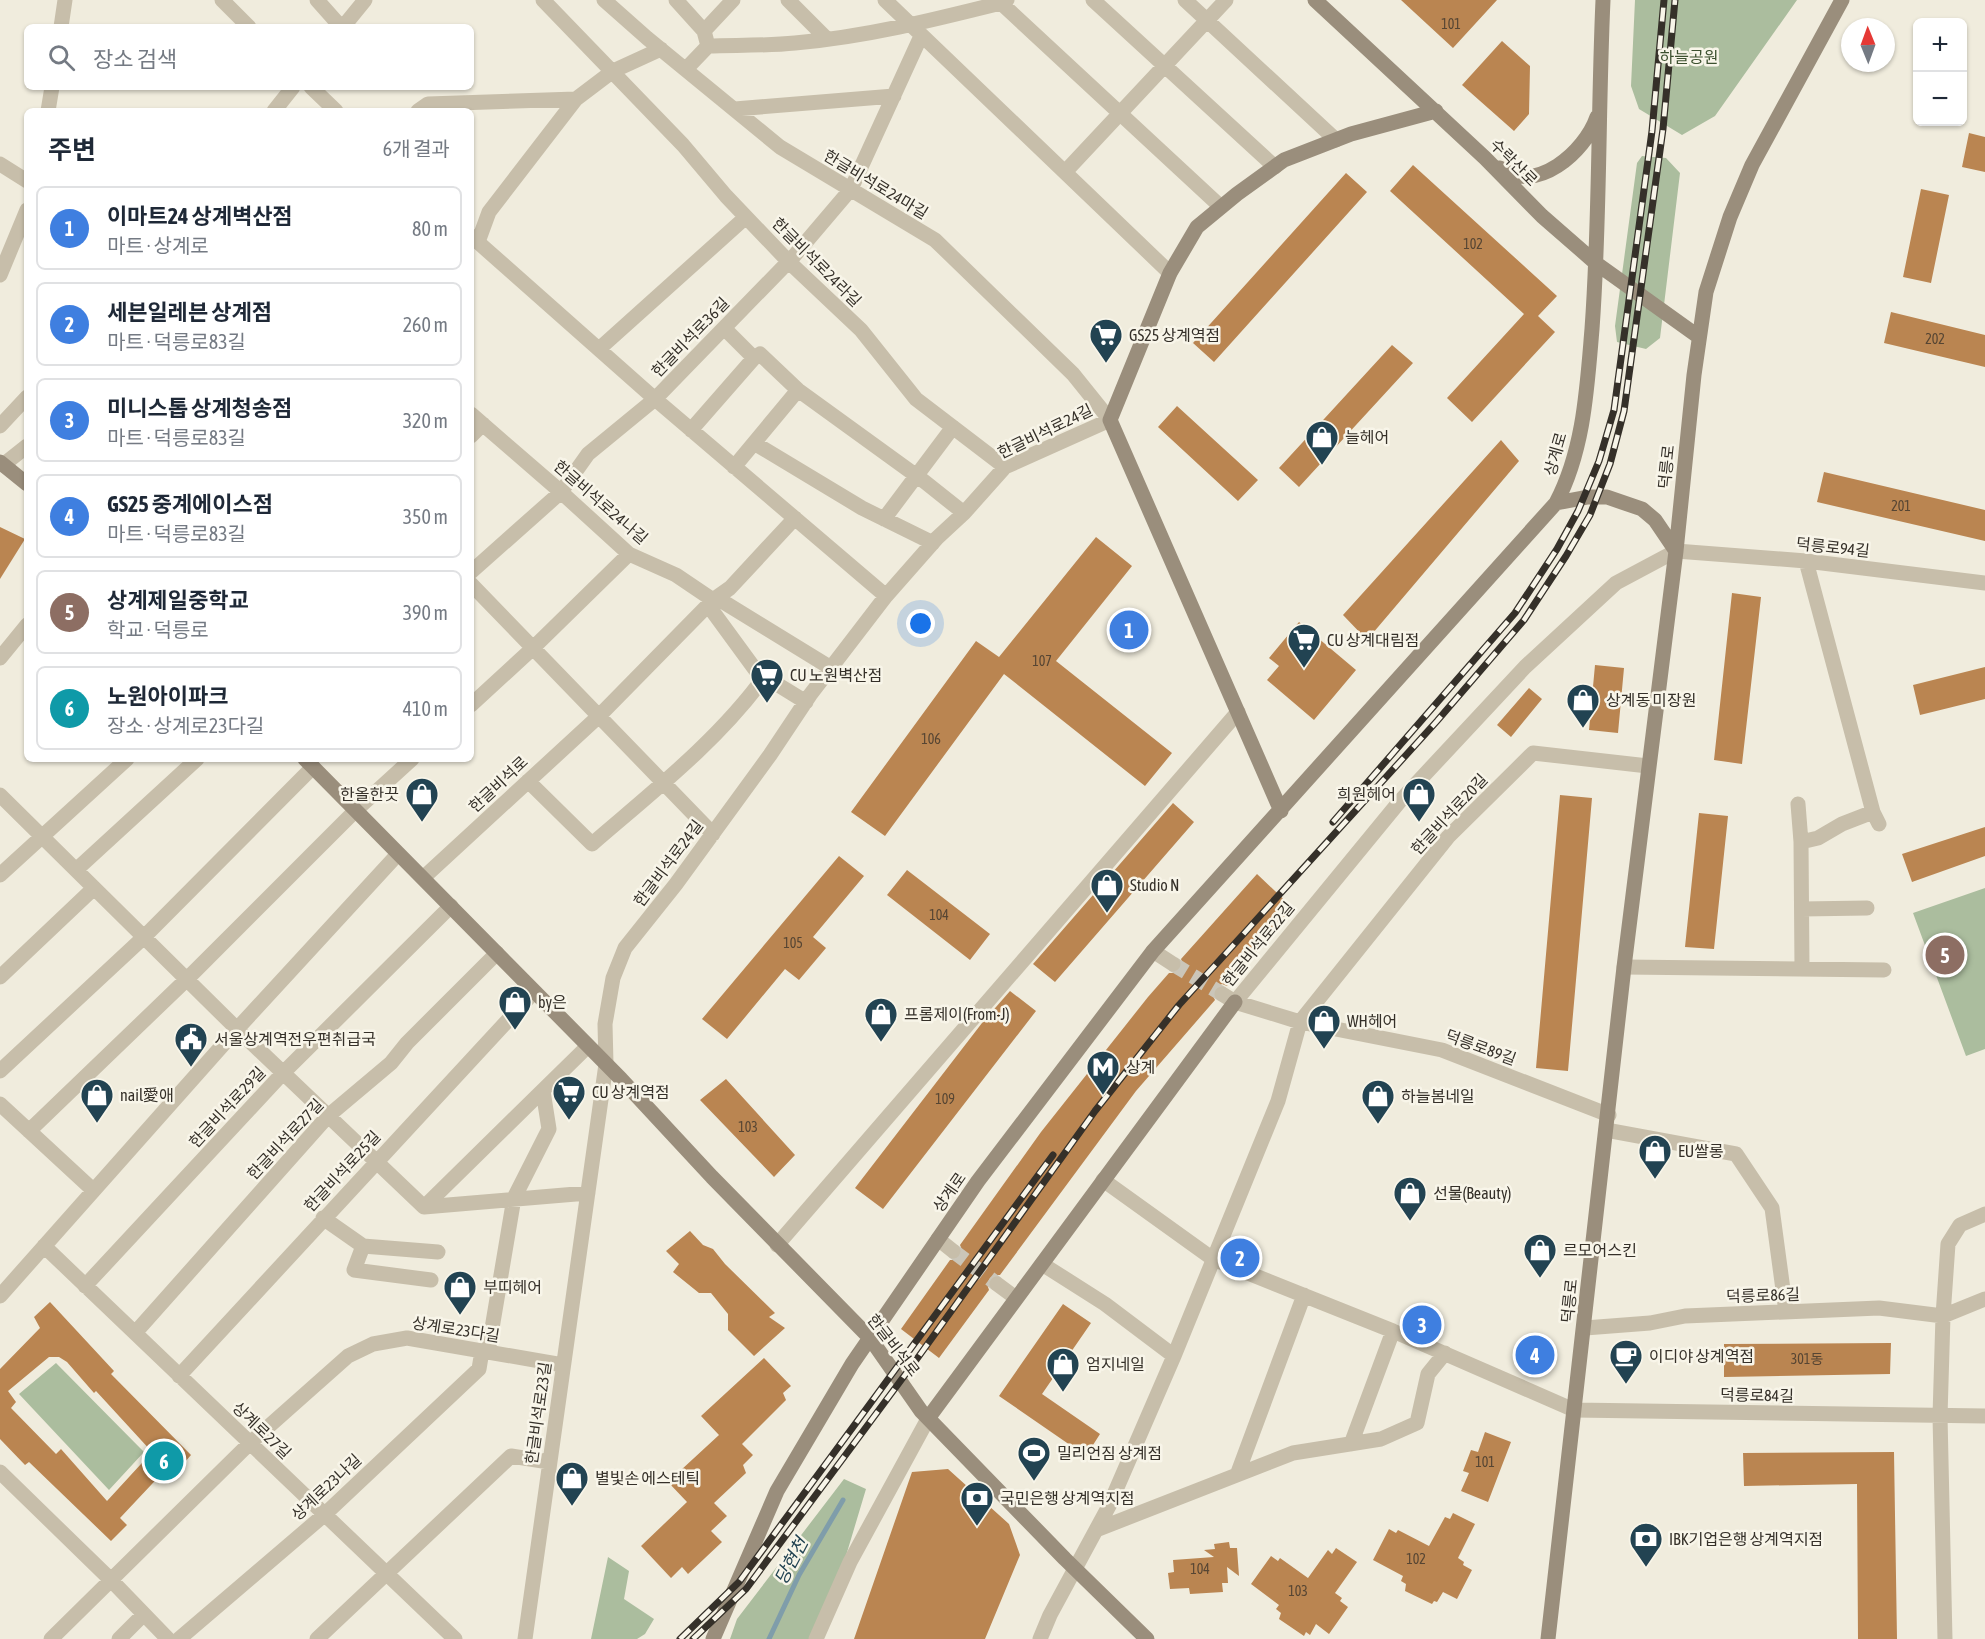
<!DOCTYPE html>
<html lang="ko">
<meta charset="utf-8">
<style>
:root{--surface:#fff;--page:#f6f6f7;--text:#1f2937;--muted:#747a83;--line:#e0e1e3;--accent:#224352}
body{margin:0;font-family:"Asap Condensed","Noto Sans KR",sans-serif;background:var(--page);color:var(--text)}
.controls{position:absolute;right:18px;top:18px;display:grid;overflow:hidden;border-radius:9px;box-shadow:0 2px 4px #0004}
.controls button{width:54px;height:54px;display:grid;place-items:center;padding:0;border:0;border-bottom:2px solid var(--line);background:var(--surface);color:var(--text);font:30px sans-serif}
.compass{position:absolute;left:1841px;top:18px;width:54px;height:54px;border-radius:50%;background:var(--surface);box-shadow:0 2px 4px #0004;rotate:359deg}
.you{position:absolute;left:921px;top:624px;width:21px;height:21px;margin:-15px;border:4px solid #fff;border-radius:50%;background:#1a73e8;box-shadow:0 0 0 9px #1a73e833}
.badge{display:grid;place-items:center;width:39px;height:39px;border-radius:50%;background:var(--accent);color:#fff;font-size:20px;font-weight:700}
.pin{position:absolute;translate:-50% -50%;border:3px solid #fff;box-shadow:0 2px 6px #0006}
.list{margin:0;padding:0;list-style:none}
h2{display:flex;justify-content:space-between;align-items:center;height:78px;margin:0;padding:0 24px;font-size:26px}
h2 small{font-size:20px;font-weight:400;color:var(--muted)}
.list li{display:grid;grid-template-columns:39px 1fr auto;gap:18px;align-items:center;box-sizing:border-box;height:84px;margin:0 12px 12px;padding:0 12px;border:2px solid var(--line);border-radius:9px}
.list b{display:block;font-size:22px;white-space:nowrap}
.list p{margin:0;font-size:20px;white-space:nowrap;color:var(--muted)}
.list em{font-size:20px;font-style:normal;color:var(--muted)}
.icon{flex:none;width:33px;height:33px;fill:none;stroke:currentColor;stroke-width:2;stroke-linecap:round;stroke-linejoin:round}
.map{position:relative;flex:none;width:1985px;height:1639px;overflow:hidden}
.search{position:absolute;background:var(--surface);box-shadow:0 2px 4px #0004;left:24px;top:24px;width:450px;height:66px;display:flex;align-items:center;gap:15px;box-sizing:border-box;padding:0 21px;border-radius:9px;color:var(--muted);font-size:22px}
.panel{position:absolute;background:var(--surface);box-shadow:0 2px 4px #0004;left:24px;top:108px;width:450px;height:654px;border-radius:9px}
.map>svg:first-child{display:block}
.green{fill:#abbd9e}
.lines{fill:none;stroke-linecap:round;stroke-linejoin:round}
.stream{stroke:#7f9daa;stroke-width:5}
.building{fill:#ba8551;fill-rule:evenodd}
.street-tunnel{stroke:#cbc6b9;stroke-width:15;stroke-dasharray:15 8;stroke-linecap:butt}
.street{stroke:#c7beaa;stroke-width:15}
.secondary{stroke:#9a8e7c;stroke-width:15}
.rail-casing{stroke:#353029;stroke-width:7}
.rail{stroke:#f8f5e9;stroke-width:4.5;stroke-dasharray:14;stroke-linecap:butt}
.labels{text-anchor:middle;dominant-baseline:central;stroke-width:5;stroke-linejoin:round;paint-order:stroke}
.number-label{font-size:14px;fill:#564533}
.park-label{font-size:16px;fill:#3c512f;stroke:#f8f5e9}
.street-label{font-size:16px;fill:#353029;stroke:#f8f5e9}
.poi-label{font-size:16px;fill:#353029;stroke:#f8f5e9;text-anchor:start}
.water-label{font-size:18px;font-style:italic;fill:#224352;stroke:#f8f5e9}
</style>
<div class="map">
<svg width="1985" height="1639" viewBox="0 0 1985 1639">
<rect width="100%" height="100%" fill="#f0ecdd"/>
<path class="green" d="M1635 0H1797L1715 116 1682 135 1639 109 1631 86Z
M1642 156 1666 158 1680 173 1660 338 1646 349 1617 342 1615 326 1637 163Z
M1985 888V1049L1966 1056 1913 913Z
M56 1363 144 1452 109 1490 19 1394Z
M844 1479 866 1489 821 1639H730L737 1619Z
M608 1557 629 1571 624 1599 654 1619 645 1634 637 1639H591Z"/>
<g class="lines">
<path class="stream" d="M769 1639 799 1575 843 1500"/>
</g>
<path class="building" d="M1401 0H1497L1453 48Z
M1502 41 1530 66 1529 114 1514 131 1462 85Z
M1969 133 1985 137V172L1962 167Z
M1413 165 1557 296 1538 316 1555 332 1472 422 1447 398 1524 314 1390 191Z
M1346 173 1367 192 1214 362 1193 343Z
M1921 189 1949 195 1931 283 1903 277Z
M1891 312 1985 335V367L1884 343Z
M1392 345 1413 363 1299 487 1279 468Z
M1177 406 1258 480 1238 501 1158 427Z
M1501 440 1519 461 1367 640 1343 615Z
M1824 472 1985 510V541L1817 502Z
M0 527 25 539 0 579Z
M1096 537 1132 566 1056 661 1172 753 1145 786 1004 674 885 836 851 812 976 641 999 657Z
M1732 593 1761 597 1742 764 1714 760Z
M1299 622 1356 670 1314 720 1267 680 1279 666 1269 658Z
M1595 665 1624 668 1618 733 1589 730Z
M1985 667V699L1920 715 1913 685Z
M1529 688 1542 699 1511 737 1497 725Z
M1560 795 1592 798 1568 1071 1536 1068Z
M1173 803 1194 822 1055 982 1033 964Z
M1699 813 1728 816 1714 949 1685 947Z
M1985 827V856L1912 882 1902 854Z
M839 856 864 876 813 937 826 948 799 980 785 969 727 1039 702 1019Z
M907 870 990 934 970 960 887 895Z
M1257 874 1294 909 1227 986 1222 984 1214 988 1212 994 1215 1000 1136 1091 1000 1275H994L990 1278 987 1284 989 1290 939 1358 901 1329 950 1260H956L961 1257 963 1252 960 1245 1041 1132 1148 997 1169 973H1177L1181 970 1183 964 1181 959Z
M1010 991 1036 1011 883 1209 855 1188 982 1023Z
M726 1079 795 1155 774 1177 700 1100Z
M690 1231 703 1245 713 1249 725 1264 775 1313 769 1317 785 1328 754 1356 728 1330V1314L711 1293H699L673 1272 679 1264 666 1251Z
M50 1302 114 1371 111 1374 191 1455 178 1470 167 1468 120 1518 127 1525 111 1541 29 1462 25 1465 0 1439V1369L40 1328 34 1317ZM49 1357H59L67 1362 94 1393 96 1391 152 1452 107 1501 61 1449 56 1454 11 1408 16 1402 8 1391Z
M1063 1304 1091 1323 1042 1394 1100 1434 1086 1456 999 1396Z
M1891 1343 1890 1374 1724 1377V1344Z
M764 1358 791 1386 783 1393 786 1400 742 1444 753 1455 743 1465 746 1473 714 1503 727 1516 711 1531 722 1542 688 1574 682 1567 671 1578 641 1546 687 1502 668 1482 719 1435 701 1416Z
M1485 1432 1511 1442 1488 1502 1461 1491 1469 1473 1463 1471 1471 1450 1478 1452Z
M1894 1452 1897 1639H1858L1857 1484 1744 1486 1743 1453Z
M948 1469 1009 1524 1020 1555 985 1639H854L912 1472Z
M1453 1513 1475 1524 1458 1558 1464 1562 1463 1565 1472 1570 1457 1599 1443 1592 1437 1602 1434 1601 1432 1604 1405 1591 1406 1584 1401 1581 1403 1576 1373 1560 1389 1529 1396 1533 1398 1530 1429 1546 1445 1517 1450 1519Z
M1229 1542 1230 1548H1237L1239 1576 1227 1567 1228 1583H1222L1223 1592 1190 1594 1189 1588 1170 1589 1168 1573 1174 1572 1173 1560 1214 1557 1204 1550 1215 1549 1214 1544Z
M1336 1548 1357 1562 1335 1593 1342 1598 1340 1601 1348 1607 1329 1634 1316 1624 1310 1635 1306 1632 1304 1636 1279 1619 1281 1613 1276 1609 1279 1605 1251 1584 1271 1556 1278 1561 1280 1558 1308 1578 1328 1550 1332 1554Z"/>
<g class="lines">
<path class="street-tunnel" d="M1173 964 1222 994
M953 1251 997 1284"/>
<path class="street" d="M222 0 249 27
M317 0 341 27
M543 0 683 145 726 196 789 262 861 330 916 399 1005 467
M676 0 704 31 708 46
M788 0 827 39
M885 0 1170 273
M1093 0 1275 167
M1185 0 1336 140
M1001 3 1221 207
M61 27 65 0
M343 27 365 0
M704 31 733 0
M686 69 708 46C736 45 766 46 795 43 865 37 933 20 1001 3L1007 0
M311 87 336 111
M735 109 894 96
M48 111 52 87
M274 111 293 87
M418 111 428 104 576 99 613 71 661 49
M0 164 27 181
M1065 172 1226 0
M471 236 655 399 886 596
M478 242 489 212 576 99
M0 275 27 210
M724 328 754 358
M599 349 746 217
M471 414 561 492 629 554 676 575 713 600
M0 426 27 397
M691 430 754 358 760 354 798 390 925 482 964 513
M471 436 483 424
M754 443 862 508 933 543
M3 465 27 446
M734 467 798 390
M884 519 953 427
M1806 561 1873 812 1879 824
M471 572 561 492 588 454 655 399 794 256 851 189 921 36
M471 584 713 834
M717 598 831 668
M708 605 757 672 806 702
M0 658 27 625
M471 705 533 648 629 554
M528 781 592 844C651 793 719 740 765 676
M0 795 237 1029 424 1207 588 1193
M1798 804 1801 842 1802 969
M1801 842 1818 838 1842 824 1873 812
M76 870 197 759
M0 875 127 759
M423 878 599 716 713 600 730 588 795 518
M1802 909 1867 908
M1153 951 1173 964
M1624 967 1884 970
M0 977 94 888
M1222 994 1235 1002 1300 1022 1442 1050 1609 1115
M1235 1002 1400 801 1525 667 1616 583 1676 551 1806 561 1985 583
M0 1071 144 937 313 767
M0 1104 93 1190
M1606 1130 1736 1154 1772 1208 1786 1312
M29 1131 187 979 355 811 412 759
M1103 1180 1213 1259 1393 1331 1574 1410 1985 1416
M424 1207 588 1046
M323 1218 363 1246 438 1252
M938 1239 953 1251
M777 1245 1238 712
M44 1246 455 1639
M363 1246 354 1270 431 1280
M1042 1264 1105 1304 1174 1356
M997 1284 1016 1298
M85 1286 283 1073 451 906
M0 1296 237 1029 398 854
M1585 1328 1650 1323 1685 1316 1879 1308 1943 1316 1985 1299
M135 1333 328 1116 391 1063 407 1043 497 953
M488 1352 514 1198 549 1129 543 1091
M179 1376 534 992
M1351 1444 1393 1331
M0 1472 111 1580 168 1639
M1237 1475 1304 1295
M1096 1530 1293 1453 1381 1439 1417 1423 1428 1374 1445 1353
M51 1639 250 1443 348 1356 373 1344 407 1338 563 1365
M119 1639 144 1614
M179 1639 324 1515 479 1369 482 1351
M317 1639 511 1456 549 1462
M525 1639 606 1064 605 1024 613 978 625 948 676 884 770 755 810 695 886 596 937 538 964 513 1005 467 1110 420 1073 374 935 240 780 147 647 38 604 0
M816 1639 850 1562 929 1417
M1040 1639 1050 1615 1109 1506 1174 1356 1278 1101 1300 1022 1448 837 1533 753 1648 766
M1945 1639 1940 1416 1943 1316 1948 1244 1960 1225 1985 1214"/>
<path class="secondary" d="M1315 0 1485 158 1542 216 1597 264 1699 337
M1500 168C1536 195 1585 152 1597 117
M0 462 27 484
M1556 503 1588 497H1607L1642 509 1655 520 1676 551
M305 759 621 1079 712 1177 870 1338 921 1411 1065 1559 1147 1639
M1281 811 1110 420 1170 273 1197 227 1237 194 1284 160 1351 134 1436 111
M929 1417 1235 1002
M713 1639 777 1491 852 1364 978 1181 1153 951 1556 503C1584 450 1587 388 1592 329 1600 220 1598 110 1603 0
M1548 1639 1624 967 1676 551 1694 375 1706 292 1730 217 1752 165 1842 0"/>
<g class="rail-casing">
<path id="rail" d="M1333 822 1515 613 1557 549 1578 511 1599 461 1614 410 1652 131 1664 0
M680 1639 739 1582 1053 1155
M693 1639 746 1589 919 1356 1095 1111 1179 1005 1437 721 1524 620 1566 556 1590 515 1610 464 1624 411 1663 129 1675 0"/>
</g>
<use href="#rail" class="rail"/>
</g>
<defs>
<g id="supermarket-pin" transform="scale(1.725)"><path d="M0 17L-7.5 6A9.5 9.5 0 1 1 7.5 6Z" fill="#224352" stroke="#f8f5e9"/><path d="M-6-5.5h2.5l.6 2H6L4.5 2H-2.5L-4.4-4H-6ZM-1.5 3.2a1.3 1.3 0 1 0 .1 0ZM3 3.2a1.3 1.3 0 1 0 .1 0Z" fill="#fff"/></g>
<g id="shop-pin" transform="scale(1.725)"><path d="M0 17L-7.5 6A9.5 9.5 0 1 1 7.5 6Z" fill="#224352" stroke="#f8f5e9"/><path d="M-5-2.5h2.3a2.7 3.5 0 0 1 5.4 0H5L5.5 6h-11ZM-1.5-2.5h3a1.5 2.3 0 0 0-3 0Z" fill="#fff"/></g>
<g id="civic-pin" transform="scale(1.725)"><path d="M0 17L-7.5 6A9.5 9.5 0 1 1 7.5 6Z" fill="#224352" stroke="#f8f5e9"/><path d="M-.6-6.5H3V-4.5H.6V-3L4-1V1h2V6H-6V1h2V-1L-.6-3ZM-1.2 2.5V6h2.4V2.5Z" fill="#fff"/></g>
<g id="metro-pin" transform="scale(1.725)"><path d="M0 17L-7.5 6A9.5 9.5 0 1 1 7.5 6Z" fill="#224352" stroke="#f8f5e9"/><path d="M-5.5 5V-5H-3L0 0L3-5H5.5V5H3V-.5L0 4L-3-.5V5Z" fill="#fff"/></g>
<g id="cafe-pin" transform="scale(1.725)"><path d="M0 17L-7.5 6A9.5 9.5 0 1 1 7.5 6Z" fill="#224352" stroke="#f8f5e9"/><path d="M-5.5-4.5H6V0H3Q3 3.5 0 3.5H-2.5Q-5.5 3.5-5.5 0ZM3-3.2v2h1.7v-2ZM-6 4.5H4V6H-6Z" fill="#fff"/></g>
<g id="stadium-pin" transform="scale(1.725)"><path d="M0 17L-7.5 6A9.5 9.5 0 1 1 7.5 6Z" fill="#224352" stroke="#f8f5e9"/><path d="M0-5a6.5 5 0 1 0 0 10a6.5 5 0 1 0 0-10ZM-3.5-1.8h7v3.6h-7Z" fill="#fff"/></g>
<g id="bank-pin" transform="scale(1.725)"><path d="M0 17L-7.5 6A9.5 9.5 0 1 1 7.5 6Z" fill="#224352" stroke="#f8f5e9"/><path d="M-6-4H6V4H-6ZM0-2.3a2.3 2.3 0 1 0 0 4.6a2.3 2.3 0 1 0 0-4.6Z" fill="#fff"/></g>
</defs>
<g fill-rule="evenodd">
<use href="#supermarket-pin" x="1106" y="335"/>
<use href="#shop-pin" x="1322" y="437"/>
<use href="#supermarket-pin" x="1304" y="640"/>
<use href="#supermarket-pin" x="767" y="675"/>
<use href="#shop-pin" x="1583" y="700"/>
<use href="#shop-pin" x="422" y="794"/>
<use href="#shop-pin" x="1419" y="794"/>
<use href="#shop-pin" x="1107" y="885"/>
<use href="#shop-pin" x="515" y="1002"/>
<use href="#shop-pin" x="881" y="1014"/>
<use href="#shop-pin" x="1324" y="1021"/>
<use href="#civic-pin" x="191" y="1039"/>
<use href="#metro-pin" x="1103" y="1067"/>
<use href="#supermarket-pin" x="569" y="1092"/>
<use href="#shop-pin" x="97" y="1095"/>
<use href="#shop-pin" x="1378" y="1096"/>
<use href="#shop-pin" x="1655" y="1151"/>
<use href="#shop-pin" x="1410" y="1193"/>
<use href="#shop-pin" x="1540" y="1250"/>
<use href="#shop-pin" x="460" y="1287"/>
<use href="#cafe-pin" x="1626" y="1356"/>
<use href="#shop-pin" x="1063" y="1364"/>
<use href="#stadium-pin" x="1034" y="1453"/>
<use href="#shop-pin" x="572" y="1478"/>
<use href="#bank-pin" x="977" y="1498"/>
<use href="#bank-pin" x="1646" y="1539"/>
</g>
<g class="labels">
<g class="number-label">
<text x="1451" y="24">101</text>
<text x="1473" y="244">102</text>
<text x="1935" y="339">202</text>
<text x="1901" y="506">201</text>
<text x="1042" y="661">107</text>
<text x="931" y="739">106</text>
<text x="939" y="915">104</text>
<text x="793" y="943">105</text>
<text x="945" y="1099">109</text>
<text x="748" y="1127">103</text>
<text x="1807" y="1359">301동</text>
<text x="1485" y="1462">101</text>
<text x="1416" y="1559">102</text>
<text x="1200" y="1569">104</text>
<text x="1298" y="1591">103</text>
</g>
<g class="park-label">
<text x="1689" y="57">하늘공원</text>
</g>
<g class="street-label">
<text transform="translate(1514 162) rotate(45)">수락산로</text>
<text transform="translate(876 184) rotate(31)">한글비석로24마길</text>
<text transform="translate(817 262) rotate(45)">한글비석로24라길</text>
<text transform="translate(690 337) rotate(-46)">한글비석로36길</text>
<text transform="translate(1045 431) rotate(-26)">한글비석로24길</text>
<text transform="translate(1555 454) rotate(-74)">상계로</text>
<text transform="translate(1666 467) rotate(-84)">덕릉로</text>
<text transform="translate(601 502) rotate(41)">한글비석로24나길</text>
<text transform="translate(1833 547) rotate(6)">덕릉로94길</text>
<text transform="translate(498 784) rotate(-43)">한글비석로</text>
<text transform="translate(1449 814) rotate(-47)">한글비석로20길</text>
<text transform="translate(668 863) rotate(-53)">한글비석로24길</text>
<text transform="translate(1258 944) rotate(-51)">한글비석로22길</text>
<text transform="translate(1481 1047) rotate(20)">덕릉로89길</text>
<text transform="translate(227 1107) rotate(-47)">한글비석로29길</text>
<text transform="translate(285 1139) rotate(-47)">한글비석로27길</text>
<text transform="translate(342 1171) rotate(-47)">한글비석로25길</text>
<text transform="translate(949 1192) rotate(-55)">상계로</text>
<text transform="translate(1763 1295) rotate(-2)">덕릉로86길</text>
<text transform="translate(1569 1301) rotate(-84)">덕릉로</text>
<text transform="translate(456 1329) rotate(9)">상계로23다길</text>
<text transform="translate(894 1345) rotate(52)">한글비석로</text>
<text transform="translate(1757 1395) rotate(1)">덕릉로84길</text>
<text transform="translate(538 1413) rotate(-82)">한글비석로23길</text>
<text transform="translate(262 1430) rotate(44)">상계로27길</text>
<text transform="translate(326 1487) rotate(-43)">상계로23나길</text>
</g>
<g class="poi-label">
<text x="1129" y="335">GS25 상계역점</text>
<text x="1345" y="437">늘헤어</text>
<text x="1327" y="640">CU 상계대림점</text>
<text x="790" y="675">CU 노원벽산점</text>
<text x="1606" y="700">상계동 미장원</text>
<text x="399" y="794" text-anchor="end">한올한끗</text>
<text x="1396" y="794" text-anchor="end">희원헤어</text>
<text x="1130" y="885">Studio N</text>
<text x="538" y="1002">by은</text>
<text x="904" y="1014">프롬제이(From-J)</text>
<text x="1347" y="1021">WH헤어</text>
<text x="214" y="1039">서울상계역전우편취급국</text>
<text x="1126" y="1067">상계</text>
<text x="592" y="1092">CU 상계역점</text>
<text x="120" y="1095">nail愛애</text>
<text x="1401" y="1096">하늘봄네일</text>
<text x="1678" y="1151">EU쌀롱</text>
<text x="1433" y="1193">선물(Beauty)</text>
<text x="1563" y="1250">르모어스킨</text>
<text x="483" y="1287">부띠헤어</text>
<text x="1649" y="1356">이디야 상계역점</text>
<text x="1086" y="1364">엄지네일</text>
<text x="1057" y="1453">밀리언짐 상계점</text>
<text x="595" y="1478">별빛손 에스테틱</text>
<text x="1000" y="1498">국민은행 상계역지점</text>
<text x="1669" y="1539">IBK기업은행 상계역지점</text>
</g>
<g class="water-label">
<text transform="translate(791 1561) rotate(-62)">당현천</text>
</g>
</g>
</svg>
<div class="controls">
<button>+</button>
<button>−</button>
</div>
<svg class="compass" viewBox="-18 -18 36 36"><path d="M0-13l5 13h-10z" fill="#e53935"/><path d="M0 13l5-13h-10z" fill="#747a83"/></svg>
<div class="you"></div>
<div class="pin badge" style="left:1129px;top:630px;background:#3f7fe0">1</div>
<div class="pin badge" style="left:1240px;top:1258px;background:#3f7fe0">2</div>
<div class="pin badge" style="left:1422px;top:1325px;background:#3f7fe0">3</div>
<div class="pin badge" style="left:1535px;top:1355px;background:#3f7fe0">4</div>
<div class="pin badge" style="left:1945px;top:955px;background:#8d6e63">5</div>
<div class="pin badge" style="left:164px;top:1461px;background:#0f9aa8">6</div>
<div class="search"><svg class="icon" aria-label="search" viewBox="0 0 24 24"><circle cx="10" cy="10" r="6"/><path d="M15 15l6 6"/></svg>장소 검색</div>
<section class="panel">
<h2>주변<small>6개 결과</small></h2>
<ul class="list">
<li><span class="badge" style="background:#3f7fe0">1</span><div><b>이마트24 상계벽산점</b><p>마트 · 상계로</p></div><em>80 m</em></li>
<li><span class="badge" style="background:#3f7fe0">2</span><div><b>세븐일레븐 상계점</b><p>마트 · 덕릉로83길</p></div><em>260 m</em></li>
<li><span class="badge" style="background:#3f7fe0">3</span><div><b>미니스톱 상계청송점</b><p>마트 · 덕릉로83길</p></div><em>320 m</em></li>
<li><span class="badge" style="background:#3f7fe0">4</span><div><b>GS25 중계에이스점</b><p>마트 · 덕릉로83길</p></div><em>350 m</em></li>
<li><span class="badge" style="background:#8d6e63">5</span><div><b>상계제일중학교</b><p>학교 · 덕릉로</p></div><em>390 m</em></li>
<li><span class="badge" style="background:#0f9aa8">6</span><div><b>노원아이파크</b><p>장소 · 상계로23다길</p></div><em>410 m</em></li>
</ul>
</section>
</div>
